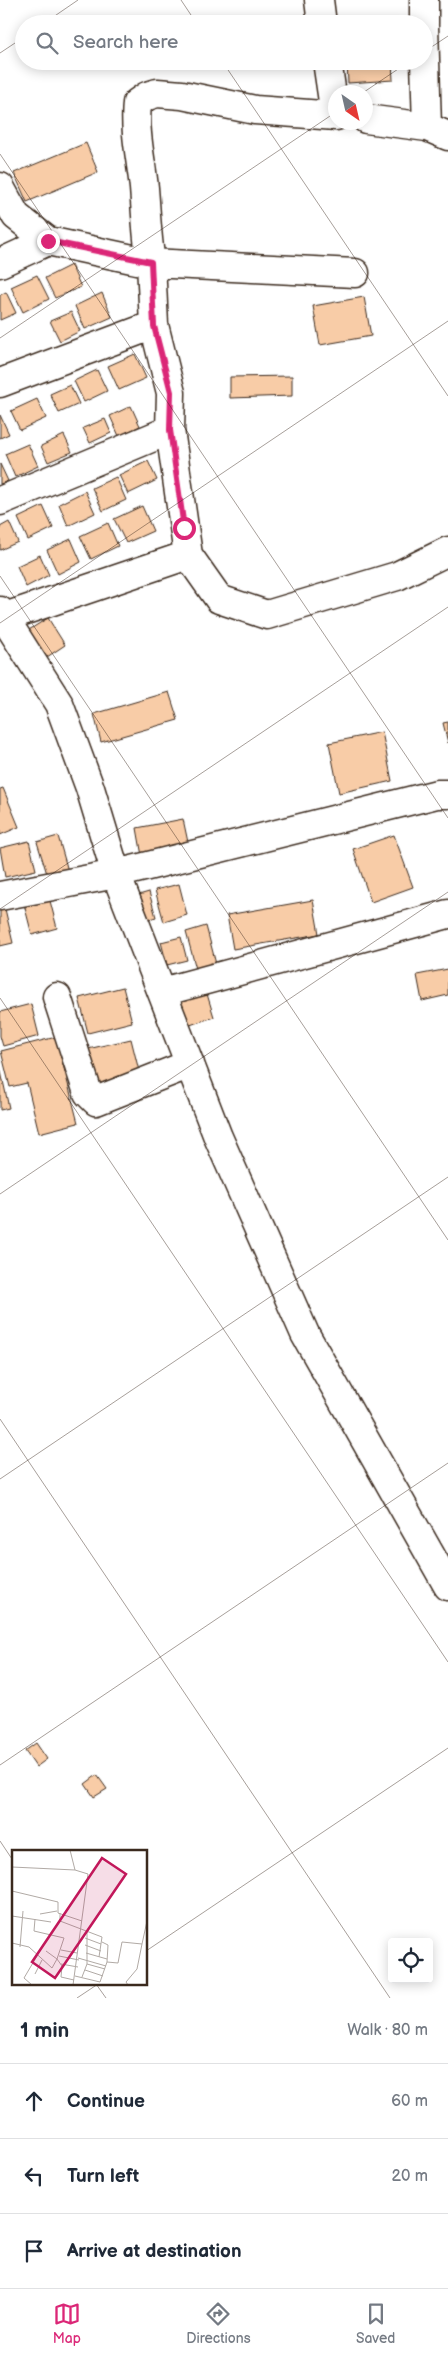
<!DOCTYPE html>
<meta charset="utf-8">
<style>
:root{--surface:#fff;--page:#f2f2f3;--text:#1f2937;--muted:#747a83;--line:#e0e1e3;--accent:#db2777}
body{margin:0;font-family:"Balsamiq Sans",sans-serif;background:var(--page);color:var(--text)}
.controls{position:absolute;right:15px;bottom:15px;display:grid;overflow:hidden;border-radius:5px;box-shadow:0 2px 12px #0003}
.controls button{width:45px;height:45px;display:grid;place-items:center;padding:0;border:0;border-bottom:1px solid var(--line);background:var(--surface);color:var(--text);font:25px sans-serif}
.compass{position:absolute;left:328px;top:85px;width:45px;height:45px;border-radius:50%;background:var(--surface);box-shadow:0 2px 12px #0003;rotate:146deg}
.stop{position:absolute;width:15px;height:15px;margin:-11px;border:4px solid #db2777;border-radius:50%;background:#fff}
.stop.end{background:#db2777;border-color:#fff;box-shadow:0 1px 5px #0008}
.list{margin:0;padding:0;list-style:none}
h2{display:flex;justify-content:space-between;align-items:center;height:65px;margin:0;padding:0 20px;font-size:21px}
h2 small{font-size:16px;font-weight:400;color:var(--muted)}
.list li{display:grid;grid-template-columns:32px 1fr auto;gap:15px;align-items:center;box-sizing:border-box;height:75px;padding:0 20px;border-top:1px solid var(--line)}
.list b{display:block;font-size:19px;white-space:nowrap}
.list em{font-size:16px;font-style:normal;color:var(--muted)}
.icon{flex:none;width:28px;height:28px;fill:none;stroke:currentColor;stroke-width:2;stroke-linecap:round;stroke-linejoin:round}
.map{position:relative;flex:none;width:448px;height:1998px;overflow:hidden}
.search{position:absolute;background:var(--surface);box-shadow:0 2px 12px #0003;left:15px;right:15px;top:15px;height:55px;display:flex;align-items:center;gap:12px;box-sizing:border-box;padding:0 18px;border-radius:28px;color:var(--muted);font-size:19px}
.sheet{height:290px;background:var(--surface)}
nav{display:flex;justify-content:space-around;align-items:center;box-sizing:border-box;height:70px;border-top:1px solid var(--line);background:var(--surface);font-size:14px;color:var(--muted)}
nav a{display:grid;justify-items:center;gap:2px}
nav .on{color:var(--accent)}
.map>svg:first-child{display:block}
.building{fill:#f8cca7;stroke:#3b2a1e}
.lines{fill:none;stroke-linecap:round;stroke-linejoin:round}
.street-casing{stroke:#3b2a1e;stroke-width:31}
.street{stroke:#fff;stroke-width:28}
.route{stroke:#db2777;stroke-width:6}
.ticks{fill:none;stroke:#3b2a1e;stroke-width:1;stroke-opacity:0.45}
.inset-road{fill:none;stroke:#b1aaa5;stroke-width:1}
.view{fill:#c2185b;fill-opacity:0.15;stroke:#c2185b;stroke-width:2.5}
.inset-edge{fill:none;stroke:#3b2a1e;stroke-width:2.5}
</style>
<div class="map">
<svg width="448" height="1998" viewBox="0 0 448 1998">
<rect width="100%" height="100%" fill="#fff"/>
<filter id="ink" filterUnits="userSpaceOnUse"><feTurbulence type="fractalNoise" baseFrequency=".02" numOctaves="2"/><feDisplacementMap in="SourceGraphic" scale="10" xChannelSelector="R" yChannelSelector="G"/><feConvolveMatrix kernelMatrix="1 2 1 2 8 2 1 2 1" color-interpolation-filters="sRGB"/></filter>
<g filter="url(#ink)">
<path class="building" d="M347 61H392L393 80 348 83Z
M86 143 98 172 27 202 14 173Z
M71 265 81 287 55 298 45 278Z
M37 275 49 299 23 312 11 287Z
M6 292 16 313 0 320V295Z
M102 293 112 317 85 329 75 306Z
M364 297 371 336 320 345 313 306Z
M71 312 80 331 60 341 50 321Z
M135 354 146 378 119 390 108 366Z
M97 370 107 391 84 402 74 381Z
M292 376V396L230 398V377Z
M70 385 79 404 59 413 50 394Z
M37 399 46 418 20 430 11 411Z
M131 406 140 426 119 436 110 416Z
M0 415 9 434 0 438Z
M105 419 111 433 90 443 83 428Z
M64 435 72 452 48 462 41 446Z
M28 444 38 466 15 477 5 454Z
M148 461 157 480 128 494 119 475Z
M0 464 8 481 0 484Z
M116 477 126 500 103 511 92 488Z
M85 491 95 513 68 526 59 504Z
M43 506 53 528 28 540 18 518Z
M142 506 153 531 126 543 114 519Z
M9 522 18 542 0 550V527Z
M108 523 118 546 91 559 80 536Z
M71 539 81 562 58 574 47 550Z
M40 555 49 575 26 587 17 566Z
M48 618 65 645 41 661 24 633Z
M169 692 178 720 101 742 94 714Z
M448 722V743L443 723Z
M382 732 392 781 339 793 329 743Z
M3 788 19 827 0 835V789Z
M183 819 189 847 142 856 137 828Z
M394 835 413 887 371 902 353 849Z
M58 836 68 871 48 877 37 842Z
M29 841 36 870 5 877 0 848Z
M179 884 187 915 164 922 155 890Z
M149 892 156 917 139 922 132 897Z
M49 897 57 928 32 935 24 904Z
M313 900 319 934 233 949 227 915Z
M5 909 13 943 0 946V910Z
M206 926 216 964 196 969 186 932Z
M181 937 187 960 167 965 161 942Z
M448 969V995L422 1001 417 975Z
M123 987 132 1022 88 1033 79 998Z
M207 994 214 1017 181 1028 173 1004Z
M31 1004 39 1036 3 1046 0 1036V1012Z
M56 1037 78 1123 39 1133 27 1083 10 1087 1 1051Z
M131 1039 141 1079 98 1090 88 1049Z
M0 1067 9 1108 0 1110Z
M36 1743 47 1759 36 1767 25 1751Z
M97 1775 107 1789 94 1797 85 1784Z"/>
<g class="lines">
<g class="street-casing">
<path id="street" d="M319 0 322 24
M424 0V24
M424 26 427 127
M327 61 335 115
M336 116 255 110 182 95 157 93 147 96 137 103C134 132 141 159 144 188 146 213 147 238 151 263L355 273
M366 119 427 127 448 136
M0 187 16 216 48 241 151 263 154 325 171 393 170 430 188 555 219 599 267 615 397 576 448 551
M0 263 48 241
M0 383 154 325
M0 501 170 430
M0 611 59 704 90 788 116 874 218 1137 305 1334 448 1586
M5 617 188 555
M0 896 116 874 437 794H448
M162 992 448 914
M57 997 88 1093 96 1101 190 1064"/>
</g>
<use href="#street" class="street"/>
</g>
</g>
<g class="lines" filter="url(#ink)">
<path class="route" d="M48 241 151 262 154 326 171 392 170 430 184 528"/>
</g>
<path class="ticks" d="M181 0 197 24M43 24 78 0M424 52 448 36M0 53 24 37M222 61 448 396M364 92 410 61M0 154 448 818M0 338 336 112M0 576 448 1240M0 623 448 321M0 909 448 607M0 998 448 1662M0 1194 448 892M0 1419 390 1998M0 1479 448 1177M0 1765 448 1463M0 1841 14 1862M146 1951 448 1748M96 1984 106 1998M77 1998 98 1984"/>
<g transform="translate(12 1850)">
<rect width="135" height="135" fill="#fff"/>
<path class="inset-road" d="M58 0 63 20 76 24 61 135M0 17 63 20M0 41 46 52V63L70 71M48 63V71L90 87 87 107M28 64 45 61M0 66 39 72M23 69 22 81 52 88 45 109 50 116 49 127 62 130M73 88 89 94M0 93 17 97 40 118 45 109 34 101M73 95 89 101M8 97 11 61M49 100 65 103M74 103 95 109M47 106 67 110M66 108 94 116M95 112 106 113 110 92 130 94 135 71M49 114 66 117M75 114 93 119M73 120 91 126M23 124 30 110M63 126 88 132 95 112 96 95 90 92M70 127 75 114V81M20 135 12 128 25 106M116 135 114 132 125 119 130 94"/>
<path class="view" d="M90 8 114 24 43 128 20 112Z"/>
<rect width="135" height="135" class="inset-edge"/>
</g>
</svg>
<div class="controls">
<button><svg class="icon" aria-label="locate" viewBox="0 0 24 24"><circle cx="12" cy="12" r="6"/><path d="M12 2v4M12 18v4M2 12h4M18 12h4"/></svg></button>
</div>
<svg class="compass" viewBox="-18 -18 36 36"><path d="M0-13l5 13h-10z" fill="#e53935"/><path d="M0 13l5-13h-10z" fill="#747a83"/></svg>
<div class="stop" style="left:184px;top:528px"></div>
<div class="stop end" style="left:48px;top:241px"></div>
<div class="search"><svg class="icon" aria-label="search" viewBox="0 0 24 24"><circle cx="10" cy="10" r="6"/><path d="M15 15l6 6"/></svg>Search here</div>
</div>
<section class="sheet">
<h2>1 min<small>Walk · 80 m</small></h2>
<ul class="list">
<li><svg class="icon" aria-label="ahead" viewBox="0 0 24 24"><path d="M12 20V5M6 11l6-6 6 6"/></svg><div><b>Continue</b></div><em>60 m</em></li>
<li><svg class="icon" aria-label="left" viewBox="0 0 24 24"><path d="M17 20v-9H6M10 6l-5 5 5 5"/></svg><div><b>Turn left</b></div><em>20 m</em></li>
<li><svg class="icon" aria-label="arrive" viewBox="0 0 24 24"><path d="M6 21V4h12l-3 4 3 4H6"/></svg><div><b>Arrive at destination</b></div></li>
</ul>
</section>
<nav>
<a class="on"><svg class="icon" aria-label="map" viewBox="0 0 24 24"><path d="M3 6l6-2 6 2 6-2v14l-6 2-6-2-6 2zM9 4v14M15 6v14"/></svg>Map</a>
<a><svg class="icon" aria-label="directions" viewBox="0 0 24 24"><path d="M12 3l9 9-9 9-9-9zM9 14v-3h6M13 9l2 2-2 2"/></svg>Directions</a>
<a><svg class="icon" aria-label="saved" viewBox="0 0 24 24"><path d="M7 4h10v16l-5-4-5 4z"/></svg>Saved</a>
</nav>
